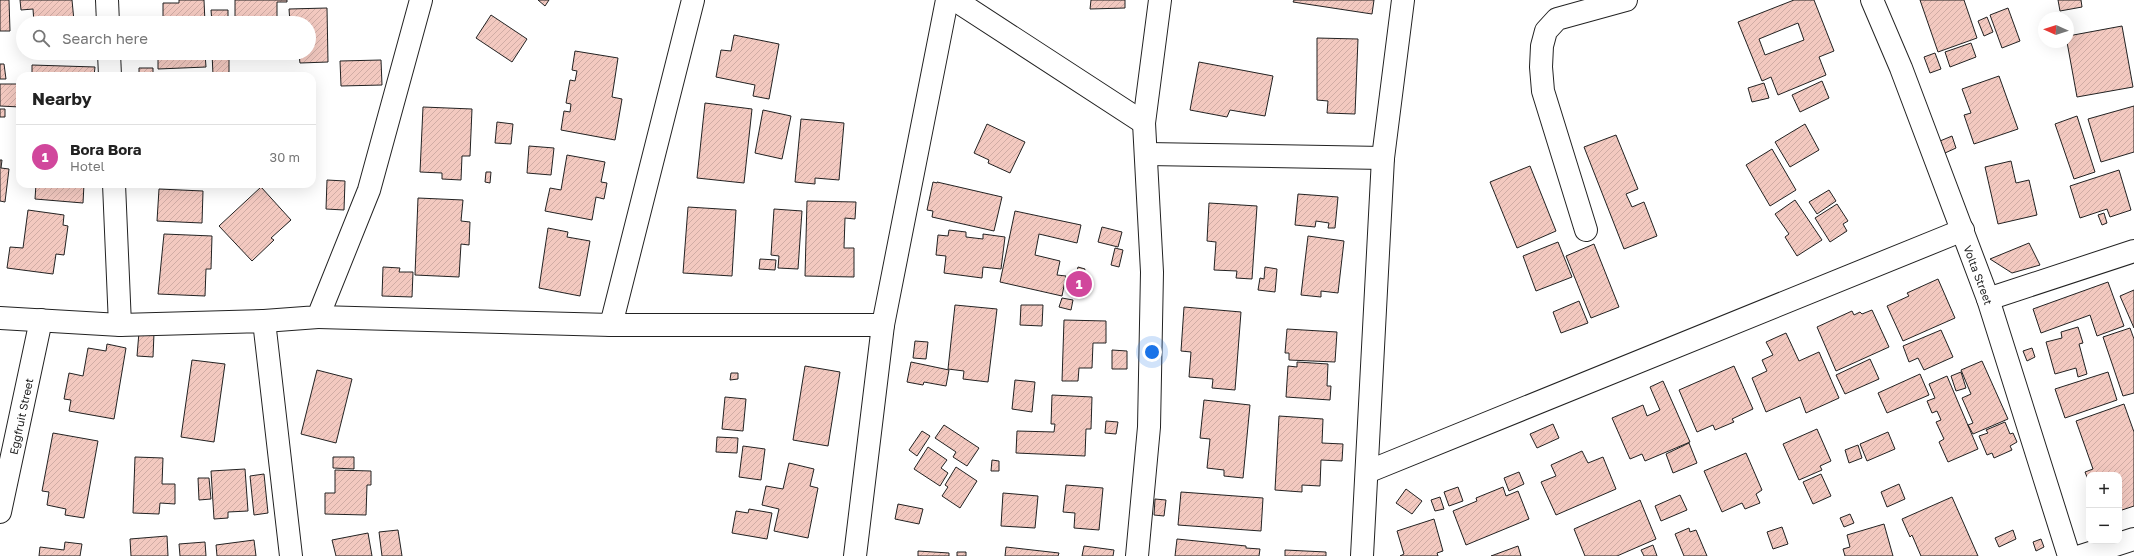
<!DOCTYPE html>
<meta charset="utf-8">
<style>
:root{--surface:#fff;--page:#f2f2f2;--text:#222;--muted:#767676;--line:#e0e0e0;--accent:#111827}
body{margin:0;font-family:"Golos Text",sans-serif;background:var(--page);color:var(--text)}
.controls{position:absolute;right:12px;bottom:12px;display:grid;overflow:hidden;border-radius:8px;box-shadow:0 4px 16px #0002}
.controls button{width:36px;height:36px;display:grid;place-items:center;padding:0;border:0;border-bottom:1px solid var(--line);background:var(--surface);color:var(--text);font:20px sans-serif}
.compass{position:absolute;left:2038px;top:12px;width:36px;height:36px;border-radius:50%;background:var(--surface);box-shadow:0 4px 16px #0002;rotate:273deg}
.you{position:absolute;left:1152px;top:352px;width:14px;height:14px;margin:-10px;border:3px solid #fff;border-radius:50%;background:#1a73e8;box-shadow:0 0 0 6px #1a73e833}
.badge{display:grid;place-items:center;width:26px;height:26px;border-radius:50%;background:var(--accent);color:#fff;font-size:13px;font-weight:700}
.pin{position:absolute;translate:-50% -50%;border:2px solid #fff;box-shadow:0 1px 4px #0006}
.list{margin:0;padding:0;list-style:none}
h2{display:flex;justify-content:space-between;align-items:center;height:52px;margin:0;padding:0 16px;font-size:17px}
h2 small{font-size:13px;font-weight:400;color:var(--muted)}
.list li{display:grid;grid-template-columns:26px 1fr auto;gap:12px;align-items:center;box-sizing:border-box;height:64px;padding:0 16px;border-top:1px solid var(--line)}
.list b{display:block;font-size:15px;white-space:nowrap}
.list p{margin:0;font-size:13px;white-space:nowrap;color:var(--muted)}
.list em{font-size:13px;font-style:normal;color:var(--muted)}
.icon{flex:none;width:22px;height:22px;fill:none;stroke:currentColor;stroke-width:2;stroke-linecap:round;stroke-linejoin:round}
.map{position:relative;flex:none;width:2134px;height:556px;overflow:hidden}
.search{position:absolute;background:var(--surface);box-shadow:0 4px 16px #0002;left:16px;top:16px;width:300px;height:44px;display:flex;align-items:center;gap:10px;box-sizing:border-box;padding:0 14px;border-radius:22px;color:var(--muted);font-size:15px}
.panel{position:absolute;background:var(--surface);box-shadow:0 4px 16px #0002;left:16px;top:72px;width:300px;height:116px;border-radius:12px}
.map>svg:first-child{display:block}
.building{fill:url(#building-hatch);stroke:#222;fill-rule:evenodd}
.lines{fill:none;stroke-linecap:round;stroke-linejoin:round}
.minor-casing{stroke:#222;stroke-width:24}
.minor{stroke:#fff;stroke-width:22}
.labels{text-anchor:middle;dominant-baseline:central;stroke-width:3;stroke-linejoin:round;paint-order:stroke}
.street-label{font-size:11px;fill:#222;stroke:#fff}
</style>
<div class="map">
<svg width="2134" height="556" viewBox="0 0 2134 556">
<defs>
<pattern id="building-hatch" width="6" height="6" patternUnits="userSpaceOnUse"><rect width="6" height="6" fill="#f3c9c0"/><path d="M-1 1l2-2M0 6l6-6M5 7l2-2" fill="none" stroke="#d0aca5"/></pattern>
</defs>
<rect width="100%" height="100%" fill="#fff"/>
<path class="building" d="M0 0H9L10 31H0Z
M20 0H72L74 21 34 23 33 9 21 10Z
M179 0H204L205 23H163V3H179Z
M235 0H287V2H277V23H235Z
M538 0H549L545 6Z
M1091 0H1125V8L1090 9Z
M1294 0H1374L1372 14 1293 2Z
M1794 0H1814L1834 51 1819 57 1826 75 1778 95 1771 77 1762 81 1738 22ZM1798 23 1804 40 1765 55 1759 39Z
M1920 0H1964L1977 38 1938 52Z
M2058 0H2081L2082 7 2060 11Z
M327 8 328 62 300 63 299 56 290 57V53H309V23H290L289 9Z
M2008 8 2020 41 2002 48 1990 15Z
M211 10H228V23H212Z
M491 15 527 39 512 62 476 38Z
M1987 17 1993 32 1984 36 1978 21Z
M2122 26 2133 87 2077 97 2067 42 2068 36Z
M734 35 779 44 769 99 753 96 755 85 716 77 721 50 731 51Z
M1317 38 1358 39 1355 114 1327 113 1328 101 1317 100Z
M1971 43 1976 57 1950 67 1945 52Z
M575 51 618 58 612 97 622 99 615 140 561 130 564 111 570 112 571 104 566 103 570 80 575 81 577 71 572 70Z
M153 53H205L206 67 158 69V59H153Z
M212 53H229V75H213Z
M236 53H278V58H236Z
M1935 53 1941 69 1930 73 1924 57Z
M381 60 382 85 341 86 340 61Z
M1199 62 1273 76 1265 116 1230 110 1227 117 1190 110Z
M0 64H4L6 79H0Z
M32 65 95 67 94 76H32Z
M139 68H153V76H139Z
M1999 76 2018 129 1974 144 1964 115 1971 113 1962 89Z
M1822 81 1829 98 1800 112 1792 95Z
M1764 83 1769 98 1752 102 1748 88Z
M0 84H20V107L0 106Z
M705 103 752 109 744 183 697 178Z
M2134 106V152L2101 162 2088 119Z
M423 107 472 109 470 156H462L461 180 442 179V173L420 172Z
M0 109H5V117H0Z
M763 110 791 116 782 159 755 153Z
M2077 116 2095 172 2074 179 2055 124Z
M801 119 844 123 839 180 815 178V184L795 182Z
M497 122 513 124 511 144 495 143Z
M987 124 1025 142 1010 173 988 163 989 160 974 153Z
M1805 124 1819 150 1790 167 1775 142Z
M1616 135 1638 189 1626 194 1632 207 1644 202 1657 236 1624 249 1584 147Z
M1952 136 1956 148 1945 153 1940 141Z
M529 146 554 148 551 175 527 173Z
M1772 149 1796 190 1770 206 1746 165Z
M567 155 605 162 601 182 607 183 604 199 596 197 592 220 545 211 550 188 561 190Z
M0 160H2L1 168 9 169 5 202 0 201Z
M2011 161 2016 183 2029 180 2037 215 1998 224 1985 167Z
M1530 166 1556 231 1517 248 1490 182Z
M2119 170 2131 210 2110 217 2107 209 2080 218 2070 186Z
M486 172H491L490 183 485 182Z
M327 180 345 181 344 210 326 209Z
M933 182 937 183V182L1002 197 994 231 932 217 933 211 927 210Z
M36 184H84L83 203 35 199Z
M165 184H182V187L165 186Z
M261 187 291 220 271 238 274 240 252 261 219 226Z
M159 189 203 191 202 223 157 221Z
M1829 190 1836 201 1817 214 1809 202Z
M1298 194 1338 197 1335 228H1328L1329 223 1316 221 1315 227 1295 225Z
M418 198 463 200 461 221 470 222 469 245 461 244 459 277 415 275Z
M1795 200 1822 240 1797 256 1785 237 1789 234 1775 214Z
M807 201 856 202 855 219 845 218 844 248H854V277L805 276Z
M1209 203 1257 206 1252 279 1236 278 1237 271 1214 270 1216 242 1207 241Z
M1837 204 1848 221 1843 224 1847 231 1830 242 1815 218Z
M688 207 736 210 732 276 683 273Z
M774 209 802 211 798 269 778 268 779 256 771 255Z
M28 210 64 215 63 225 68 226 64 255 56 254 53 274 7 268 10 247 23 248Z
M1015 211 1081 225 1077 243 1039 234 1035 255 1060 261 1057 275 1066 276 1062 296 1000 282Z
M2104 213 2107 223 2102 225 2098 215Z
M1102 227 1122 232 1118 247 1098 242Z
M548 228 568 232 567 237 590 241 580 296 539 288Z
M949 230 966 232V237L983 239V234L1005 237 1001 269 983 267 982 278 944 273 946 256 936 255 938 235 948 236Z
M164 234 212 236 211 269H206L205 296 158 294Z
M1308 236 1344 241 1338 293 1321 291V297L1301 295Z
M1558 242 1572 277 1536 291 1523 256Z
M2029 243 2040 265 2012 273 1990 259Z
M1594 244 1619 307 1591 318 1566 256Z
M1115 248 1123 250 1119 267 1111 265Z
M760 259 776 260 775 270 759 269Z
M383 267 400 268 399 272H413L412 297 382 296Z
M1078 267 1085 269 1083 278 1076 276Z
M1265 267 1277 269 1275 292 1258 290 1260 278 1264 279Z
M1938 279 1955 318 1903 341 1887 306 1909 296 1907 293Z
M2108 282 2124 326 2097 336 2090 315 2041 333 2033 309Z
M2134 290V328L2120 296Z
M1062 298 1073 300 1071 310 1059 307Z
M1579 301 1588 323 1561 333 1553 312Z
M955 305 997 309 988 382 963 379 964 371 948 369Z
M1021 305H1043L1042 326 1020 325Z
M1184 307 1241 312 1235 390 1212 388 1213 379 1189 377 1191 352 1181 351Z
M1872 310 1889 347 1836 371 1817 327 1852 311 1854 315 1860 312 1862 314Z
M1064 320 1106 321V343H1093L1092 368H1079L1078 381H1062Z
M2078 327 2083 343 2079 344 2087 374 2078 377 2076 368 2055 374 2046 342 2062 338 2061 332Z
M2130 328 2134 339V393L2123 396 2103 337Z
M1287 329 1337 332 1335 362 1289 360V353H1285Z
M1941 330 1953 357 1924 370 1918 358 1909 362 1903 346Z
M139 332 154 333 153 357 137 356Z
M1786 333 1799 361 1819 352 1839 398 1806 413 1800 397 1766 412 1752 378 1767 371 1762 360 1773 355 1766 342Z
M915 341 928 342 926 359 913 358Z
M107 344 126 348 114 419 69 411 71 400 64 399 69 373 83 376 88 348 106 351Z
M2032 348 2035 357 2027 361 2023 351Z
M1112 350 1127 351V369H1112Z
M1870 359 1879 379 1845 394 1836 375Z
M192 360 225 364 214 442 181 437Z
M1982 361 2008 419 1973 434 1968 425 1973 423 1962 398 1971 394 1961 370Z
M911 362 949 370 946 386 924 382 923 385 907 382Z
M1297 362 1328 364 1327 386H1331L1330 400 1286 397 1288 366 1297 367Z
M805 366 840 372 828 446 793 440Z
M1734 366 1753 409 1732 419 1734 422 1715 430 1713 425 1697 432 1679 390Z
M317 370 352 379 336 443 301 434Z
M1961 372 1966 388 1956 391 1951 376Z
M2108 372 2117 400 2065 418 2055 389Z
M731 373H738V379L730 380Z
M1920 374 1929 395 1887 413 1878 393Z
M1947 376 1978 449 1948 462 1939 442 1944 439 1936 422 1941 420 1937 411 1932 413 1927 401 1935 398 1929 384Z
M1015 380 1035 382 1032 412 1012 409Z
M1663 381 1690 442 1645 461 1642 454 1630 459 1612 418 1643 405 1647 416 1660 410 1650 387Z
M1052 395 1092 397 1091 429H1086L1085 456 1016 453 1017 431 1054 432 1055 424H1051Z
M725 397 746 399 743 431 722 429Z
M1204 400 1250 405 1243 478 1224 476V470L1207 468 1210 439 1200 438Z
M2124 404 2134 432V506L2119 511V475H2089V482L2085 472 2093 469 2076 421Z
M1279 416 1323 419 1322 443 1343 444 1342 461 1321 460 1320 486 1302 485V492L1275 490Z
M1106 421 1118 422 1116 434 1105 433Z
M2005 422 2010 434 2013 433 2017 442 2010 446 2012 450 1994 458 1992 453 1987 455 1979 436 1988 433 1986 430Z
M1553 424 1559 438 1537 448 1530 434Z
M944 425 979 448 967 466 953 457 956 452 935 438Z
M1817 429 1831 461 1820 466 1822 470 1799 480 1783 444Z
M922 431 930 436 917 456 909 450Z
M1888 432 1895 449 1867 461 1860 444Z
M53 433 98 441 84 518 65 515 66 509 47 505 49 492 42 491Z
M717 437 738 438 737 453 716 452Z
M1689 443 1697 463 1673 473 1666 454Z
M1858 445 1862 458 1849 463 1845 450Z
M743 446 765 449 761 480 739 477Z
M928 447 947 460 941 468 948 473 940 486 914 469Z
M1582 451 1588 463 1603 457 1616 489 1556 515 1541 482 1556 476 1551 465Z
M1746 453 1762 490 1756 494 1760 503 1745 509 1742 503 1722 512 1704 471Z
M135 457 163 458 162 484H175V504L160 503 159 514 133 513Z
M333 457H354V469L333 468Z
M992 460 999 461V471H991Z
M789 463 814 469 810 486 818 488 808 538 774 531 779 509 762 505 766 486 783 489Z
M956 467 977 481 960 508 942 496 948 487 945 485Z
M245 469 248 511 228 512V518L214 519 211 471Z
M335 470 371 471V485H367L366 515 325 514V493H335Z
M1519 472 1524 484 1509 491 1504 478Z
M264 474 268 513 254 515 250 476Z
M1821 474 1831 496 1813 504 1803 482Z
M198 478H209L211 499 199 500Z
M1899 484 1905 499 1887 507 1881 492Z
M1066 485 1103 488 1099 530 1074 528 1075 513 1063 512Z
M1458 487 1463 501 1449 506 1444 492Z
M1503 487 1506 496 1518 491 1529 519 1466 545 1453 511 1477 501 1476 498Z
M1406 489 1422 501 1412 514 1396 503Z
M1181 492 1263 498 1261 531 1178 525Z
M1003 493 1038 496 1035 528 1001 526Z
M1680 495 1687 510 1661 521 1655 506Z
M1440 497 1444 509 1435 511 1431 500Z
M1952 497 1978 556H1921L1912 535 1910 537 1902 519Z
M1155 499 1166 500 1164 516 1154 515Z
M1640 500 1656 539 1617 556H1585L1574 529Z
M898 504 923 509 919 524 895 519Z
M749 509 772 513 767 539 732 533 736 511 748 513Z
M1850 514 1854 523 1844 527 1840 518Z
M1434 519 1443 551 1437 553 1438 556H1400L1404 554 1397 531Z
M1884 524 1893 556H1845L1843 549 1850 547 1847 535Z
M1782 527 1788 544 1773 549 1767 532Z
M1689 528 1690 532 1696 530 1707 556H1684L1675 534Z
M398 530 402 556H382L379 532Z
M2013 530 2016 539 1999 547 1995 538Z
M368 533 372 556H336L332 540Z
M167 536 168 556H131L130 539Z
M1177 539 1246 546V548L1260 549 1259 556H1175Z
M2041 539 2044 547 2036 551 2033 542Z
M254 540 256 556H217L216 545Z
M65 542 82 544 80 556H39L40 547 64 550Z
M205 542 206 556H180L179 544Z
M1653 545 1657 556H1644L1641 550Z
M1084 546 1114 550 1113 556H1082Z
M1518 546 1521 556H1491Z
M1006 547 1059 553 1058 556H1005Z
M1285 550 1326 552V556H1285Z
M918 551 949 553V556H918Z
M957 552H966V556H957Z"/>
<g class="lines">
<g class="minor-casing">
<g id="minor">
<path d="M107 0 108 23"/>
<path d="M955 0 1144 123"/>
<path id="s1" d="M1872 0 1901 68 1988 299 2069 556"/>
<path d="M109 53 110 76"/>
<path d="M1147 154 1383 158"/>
<path d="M114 184 120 325"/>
<path d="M1586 230 1543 91 1541 67 1542 46 1546 31 1557 19 1626 0"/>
<path d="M1988 299 2134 251"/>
<path d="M318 317 611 325 693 0"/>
<path d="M0 318 120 325 264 321 291 556"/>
<path d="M264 321 318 317 369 190 421 0"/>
<path d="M611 325H883"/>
<path d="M1367 472 1963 230"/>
<path id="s2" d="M0 512 41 320"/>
<path d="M855 556 883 325 947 0"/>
<path d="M1137 556 1149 427 1152 272 1144 123 1160 0"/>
<path d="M1362 556 1383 158 1403 0"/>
<path d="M2081 556 2134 539"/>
</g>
</g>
<use href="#minor" class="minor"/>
</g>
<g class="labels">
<g class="street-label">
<text stroke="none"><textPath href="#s1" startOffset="295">Volta Street</textPath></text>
<text stroke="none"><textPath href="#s2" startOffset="98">Eggfruit Street</textPath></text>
</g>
</g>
</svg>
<div class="controls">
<button>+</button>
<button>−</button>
</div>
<svg class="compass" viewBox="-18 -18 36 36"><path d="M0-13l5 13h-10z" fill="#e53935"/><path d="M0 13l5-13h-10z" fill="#767676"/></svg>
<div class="you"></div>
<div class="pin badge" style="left:1079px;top:284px;background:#d1479c">1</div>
<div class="search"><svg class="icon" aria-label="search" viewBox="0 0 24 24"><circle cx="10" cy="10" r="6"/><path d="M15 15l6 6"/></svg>Search here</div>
<section class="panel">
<h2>Nearby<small></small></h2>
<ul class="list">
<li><span class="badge" style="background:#d1479c">1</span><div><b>Bora Bora</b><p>Hotel</p></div><em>30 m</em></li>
</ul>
</section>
</div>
